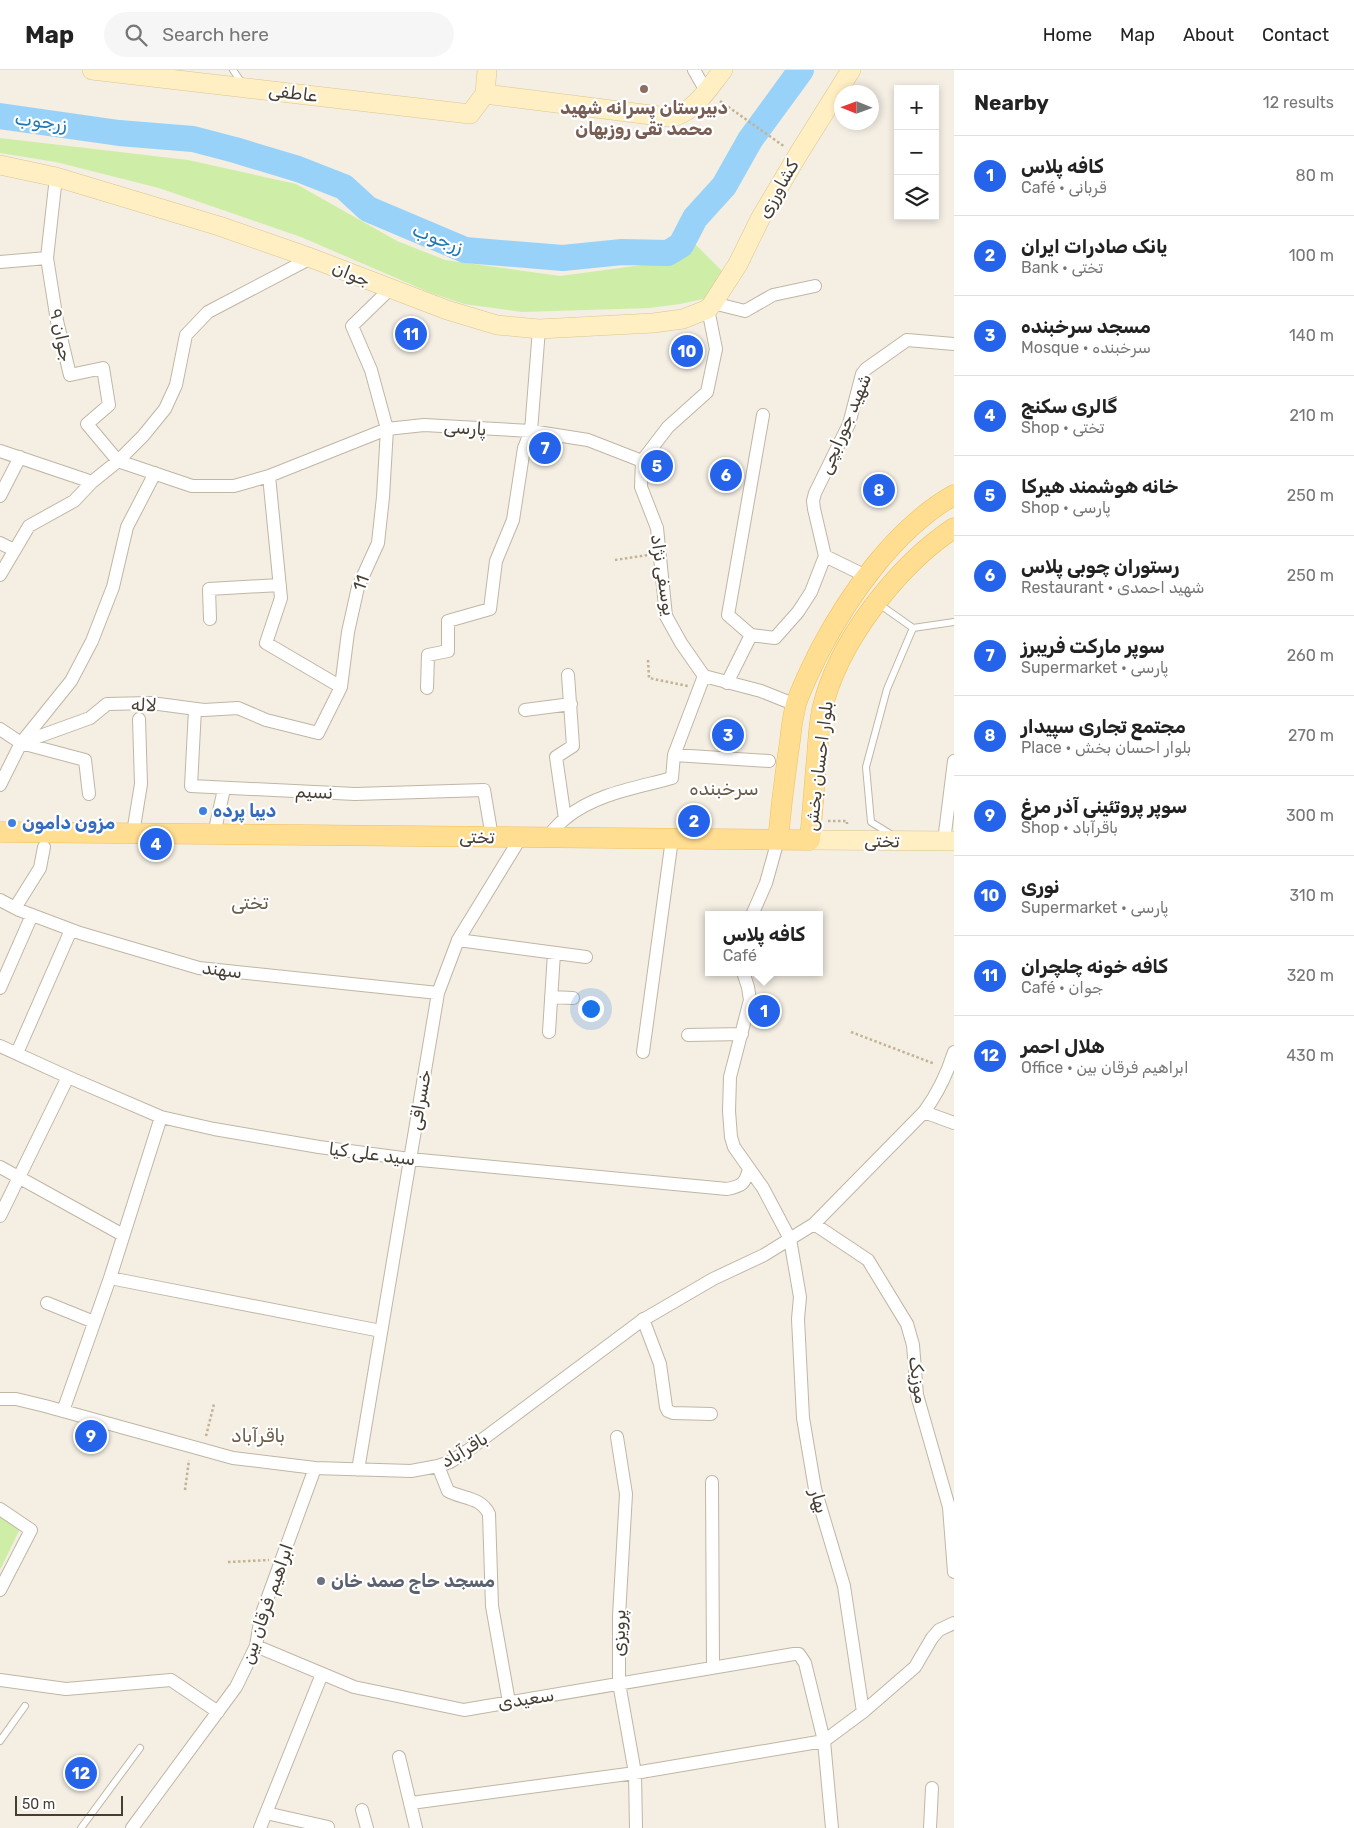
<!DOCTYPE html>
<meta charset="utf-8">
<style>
:root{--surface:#fff;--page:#f6f6f6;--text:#222;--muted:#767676;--line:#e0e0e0;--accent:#2563eb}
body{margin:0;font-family:Rubik,Vazirmatn,sans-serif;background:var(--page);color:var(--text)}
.controls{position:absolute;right:15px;top:15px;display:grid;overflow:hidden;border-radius:0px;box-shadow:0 2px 8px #0003}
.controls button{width:45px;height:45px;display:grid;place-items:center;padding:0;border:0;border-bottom:1px solid var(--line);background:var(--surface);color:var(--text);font:25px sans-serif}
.compass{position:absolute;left:834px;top:15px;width:45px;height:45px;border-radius:50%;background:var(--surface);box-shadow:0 2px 8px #0003;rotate:271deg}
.scale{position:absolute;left:15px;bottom:12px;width:108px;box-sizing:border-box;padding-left:5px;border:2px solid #463e33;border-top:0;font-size:14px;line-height:18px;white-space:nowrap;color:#463e33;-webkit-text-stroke:4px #fff;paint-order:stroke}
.you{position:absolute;left:590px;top:938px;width:18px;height:18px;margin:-12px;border:4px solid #fff;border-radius:50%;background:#1a73e8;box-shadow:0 0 0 8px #1a73e833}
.badge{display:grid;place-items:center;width:32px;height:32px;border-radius:50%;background:var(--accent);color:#fff;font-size:16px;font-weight:700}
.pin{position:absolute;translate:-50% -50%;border:2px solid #fff;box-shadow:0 1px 5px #0006}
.popup{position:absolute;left:705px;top:841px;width:118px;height:65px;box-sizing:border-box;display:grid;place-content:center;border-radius:0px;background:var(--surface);filter:drop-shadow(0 1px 4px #0005);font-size:16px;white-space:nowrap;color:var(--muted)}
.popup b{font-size:19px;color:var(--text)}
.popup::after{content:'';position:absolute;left:50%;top:100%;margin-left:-10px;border:10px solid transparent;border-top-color:var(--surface)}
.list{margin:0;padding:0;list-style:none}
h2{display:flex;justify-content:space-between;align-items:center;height:65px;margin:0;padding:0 20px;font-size:21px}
h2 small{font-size:16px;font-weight:400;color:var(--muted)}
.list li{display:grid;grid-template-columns:32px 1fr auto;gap:15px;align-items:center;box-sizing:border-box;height:80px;padding:0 20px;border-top:1px solid var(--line)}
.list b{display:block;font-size:19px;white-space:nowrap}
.list p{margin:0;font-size:16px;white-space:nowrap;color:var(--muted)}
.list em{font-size:16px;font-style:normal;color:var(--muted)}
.icon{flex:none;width:28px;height:28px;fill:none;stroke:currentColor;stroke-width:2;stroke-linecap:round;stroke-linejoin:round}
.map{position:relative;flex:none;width:954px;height:1758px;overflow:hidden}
header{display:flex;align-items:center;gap:30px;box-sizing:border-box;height:70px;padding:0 25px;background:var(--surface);border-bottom:1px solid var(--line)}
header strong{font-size:24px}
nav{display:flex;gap:28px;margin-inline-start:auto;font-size:18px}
.search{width:350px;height:45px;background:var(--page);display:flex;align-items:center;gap:12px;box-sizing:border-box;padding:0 18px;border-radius:28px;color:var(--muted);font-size:19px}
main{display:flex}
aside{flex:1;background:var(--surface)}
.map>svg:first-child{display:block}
.green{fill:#ceeda7}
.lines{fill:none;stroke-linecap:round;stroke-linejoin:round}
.river{stroke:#98d2f8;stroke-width:26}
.service-casing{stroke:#c0b6a5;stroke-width:8}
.minor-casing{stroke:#c0b6a5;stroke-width:14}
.secondary-casing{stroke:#dbc68f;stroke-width:20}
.primary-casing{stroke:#f0bf54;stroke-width:21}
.path{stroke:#c3b294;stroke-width:2.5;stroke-dasharray:2.5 2.5;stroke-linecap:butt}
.service{stroke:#fff;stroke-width:6}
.minor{stroke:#fff;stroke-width:12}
.secondary{stroke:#ffefc2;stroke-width:19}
.primary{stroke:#ffde91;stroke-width:20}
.education-dot{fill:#8d6e63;stroke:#fff;stroke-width:2}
.shop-dot{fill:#3f7fe0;stroke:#fff;stroke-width:2}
.worship-dot{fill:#6b7280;stroke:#fff;stroke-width:2}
.labels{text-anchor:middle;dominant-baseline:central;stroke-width:4.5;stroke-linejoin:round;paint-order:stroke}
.street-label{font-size:18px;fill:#463e33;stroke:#fff}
.education-label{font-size:18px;font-weight:bold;fill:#785e54;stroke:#fff}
.shop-label{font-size:18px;font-weight:bold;fill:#366cbe;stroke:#fff;text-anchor:start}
.worship-label{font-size:18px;font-weight:bold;fill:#5b616d;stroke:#fff;text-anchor:start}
.water-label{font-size:19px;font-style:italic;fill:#2078b4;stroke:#fff}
.neighbourhood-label{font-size:19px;fill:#6a5c49;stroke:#fff}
</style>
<header>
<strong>Map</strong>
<div class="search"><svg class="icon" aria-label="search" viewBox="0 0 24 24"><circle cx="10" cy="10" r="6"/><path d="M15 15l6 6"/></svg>Search here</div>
<nav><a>Home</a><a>Map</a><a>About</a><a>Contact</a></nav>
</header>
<main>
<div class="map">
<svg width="954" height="1758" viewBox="0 0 954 1758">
<rect width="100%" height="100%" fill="#f4eee3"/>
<path class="green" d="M0 68 188 90 296 114 397 171 445 190 560 206 672 191 694 173 727 206 703 229 680 234 649 238 522 242 464 234 431 223 301 167 159 118 56 92 0 83Z
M0 1447 20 1459 0 1500Z"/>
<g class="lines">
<path class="river" d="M0 46 119 63 193 69 235 80 298 99 344 117 368 139 465 180 563 188 622 182 668 183 681 175 695 148 724 116 750 70 801 0"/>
<g class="service-casing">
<path id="service" d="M233 0 242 13
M879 534 913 558
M892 765 871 752 866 697 887 619 913 558 954 552
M0 1671 25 1636
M81 1758 140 1678"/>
</g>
<g class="minor-casing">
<path id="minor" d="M694 0 706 21
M56 107 47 188 57 251 70 305 103 298 109 335 87 354 118 391
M0 192 47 188
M713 233 745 241 773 225 815 216
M0 381 92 412
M118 391 192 416H234L269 406 387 359 424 355 531 361 588 370 642 391
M642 391 641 417 657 458 666 546 681 573 704 606 761 621 796 635
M642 391 668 357 707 322 716 279 708 239
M269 406 281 528 266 573 341 617
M0 426 20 387
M0 473 14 480
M0 505 29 456 74 431 92 412 118 391 143 366 165 339 176 315 186 265 208 242 311 188
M866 506 825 486 814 439 813 431 815 423 849 354 862 304 866 299 907 270 954 274
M210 549 209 519 280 515
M751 565 775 568 798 542 811 522 825 486
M727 613 751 565 728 545 763 345
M427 618 428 585 448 581V551L490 539 496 491 513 450 524 378 531 361 539 259
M195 639 191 716 355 724 484 720 492 767
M525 640 571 634
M0 659 21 673 85 690 89 724
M21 673 90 648 107 634 151 633 204 640 238 638 266 650 318 663 341 617 348 562 358 517 378 473 383 427 387 359 371 300 352 256 390 219
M674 685 769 691
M0 715 21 673 71 611 92 571 113 517 127 457 155 403
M565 749 556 687 573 676 568 605
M133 763 141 714 139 649
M214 764 224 719
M547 767C553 761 559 753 566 748 595 724 636 718 672 708L674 685 704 606
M944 771 954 691
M0 830 19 840 80 863 199 898 438 923
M15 838 40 798 44 777
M752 845 766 813 778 770
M458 870 586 887
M743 902 748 917 750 930 730 1007 729 1041 731 1067 734 1077 763 1118 790 1169 800 1227 798 1249 803 1348 815 1419 844 1516 863 1642
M0 918 32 845
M551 927 573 928
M549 962 554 883
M688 965 742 964
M0 976 68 1007 161 1047 214 1059 319 1077 410 1089 727 1119C742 1116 745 1114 749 1099
M643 982 672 769
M17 983 71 860
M924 1042 954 1053
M0 1097 123 1165
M0 1146 68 1007
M814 1154 868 1190 907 1254 913 1275 917 1325 949 1437 954 1502
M110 1208 381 1261
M47 1233 94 1252
M643 1249 660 1294 666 1337 668 1341 673 1343 711 1344
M0 1329H16L45 1336 233 1388 315 1398 411 1401 438 1396 450 1392 467 1381 641 1251 713 1209 764 1185 814 1154 924 1042C938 1023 947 1004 954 982
M63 1341 110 1208 161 1047
M617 1367 626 1424 619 1546V1613L635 1703 636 1758
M438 1396 448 1421C463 1429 481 1427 489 1444L492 1536 509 1632
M358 1400 438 923 458 870 521 767
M712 1412 713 1596
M0 1439 31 1460 0 1520
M256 1576 354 1617 464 1640 794 1584H799L805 1593 824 1671 832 1758
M0 1610 66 1619 171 1610 218 1642
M399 1687 416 1758
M411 1733 635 1703 824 1671 863 1642 915 1597 932 1568 939 1560 954 1553
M362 1740 367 1758
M266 1743 328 1757
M132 1758 236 1617 256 1576 261 1546 315 1398
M260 1758 322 1604
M930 1758 932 1718"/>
</g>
<g class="secondary-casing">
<path id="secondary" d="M92 0 470 44 485 24
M485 24 659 46C664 46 670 47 675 46 696 40 710 16 723 0
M485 24 487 0
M0 95 56 107 219 156 311 188 447 240 497 255 539 259 653 253 683 249 708 239 713 233 738 194 760 149 799 83 851 0
M810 770 954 771"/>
</g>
<g class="primary-casing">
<path id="primary" d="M0 762 810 770C812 746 814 722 816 697 818 679 818 659 822 640 837 573 897 496 954 458
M778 770C781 737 785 704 790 671 791 659 793 646 796 634 802 616 811 599 819 582 850 523 896 458 954 425"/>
</g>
<path class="path" d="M720 31 785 77
M615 490 648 485
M648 590 649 608 688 616
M828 751H847V754
M851 962 935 994
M206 1366 214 1334
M185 1420 189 1390
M228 1492 269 1490"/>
<use href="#service" class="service"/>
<use href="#minor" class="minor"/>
<use href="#secondary" class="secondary"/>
<use href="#primary" class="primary"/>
</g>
<circle class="education-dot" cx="644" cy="19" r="5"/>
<g class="shop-dot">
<circle cx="203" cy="741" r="5"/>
<circle cx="12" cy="753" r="5"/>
</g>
<circle class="worship-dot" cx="321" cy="1511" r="5"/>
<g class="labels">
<g class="street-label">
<text transform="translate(293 23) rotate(7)">عاطفی</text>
<text transform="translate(778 119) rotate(-60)">کشاورزی</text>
<text transform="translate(351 204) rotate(22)">جوان</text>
<text transform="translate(61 265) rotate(78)">جوان ۹</text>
<text transform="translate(845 354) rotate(-67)">شهید جورابچی</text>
<text transform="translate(465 358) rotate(4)">پارسی</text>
<text transform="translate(663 505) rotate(81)">یوسفی نژاد</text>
<text transform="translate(361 513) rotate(-70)">11</text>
<text transform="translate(144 635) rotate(2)">لاله</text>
<text transform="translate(819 696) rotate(-83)">بلوار احسان بخش</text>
<text transform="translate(314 722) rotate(2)">نسیم</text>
<text transform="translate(477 767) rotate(1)">تختی</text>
<text transform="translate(882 771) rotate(1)">تختی</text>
<text transform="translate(222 900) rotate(7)">سهند</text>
<text transform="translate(420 1030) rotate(-80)">خسراقی</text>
<text transform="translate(372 1084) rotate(7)">سید علی کیا</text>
<text transform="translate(918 1310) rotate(82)">موزیک</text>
<text transform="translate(464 1380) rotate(-31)">باقرآباد</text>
<text transform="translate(819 1431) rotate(75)">بهار</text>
<text transform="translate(267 1534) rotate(-71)">ابراهیم فرقان بین</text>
<text transform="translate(619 1563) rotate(-89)">پرویزی</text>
<text transform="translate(526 1629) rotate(-9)">سعیدی</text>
</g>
<g class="education-label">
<text x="644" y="38">دبیرستان پسرانه شهید<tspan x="644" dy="21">محمد تقی روزبهان</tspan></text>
</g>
<g class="shop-label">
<text x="213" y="741">دیبا پرده</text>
<text x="22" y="753">مزون دامون</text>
</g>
<g class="worship-label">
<text x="331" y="1511">مسجد حاج صمد خان</text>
</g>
<g class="water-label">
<text transform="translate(41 51) rotate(7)">زرجوب</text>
<text transform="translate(438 168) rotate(21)">زرجوب</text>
</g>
<g class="neighbourhood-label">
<text x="724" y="718">سرخبنده</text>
<text x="250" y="832">تختی</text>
<text x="258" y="1365">باقرآباد</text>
</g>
</g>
</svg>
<div class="controls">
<button>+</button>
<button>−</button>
<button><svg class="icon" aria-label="layers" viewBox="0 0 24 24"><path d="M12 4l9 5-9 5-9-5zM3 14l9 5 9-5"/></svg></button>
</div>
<svg class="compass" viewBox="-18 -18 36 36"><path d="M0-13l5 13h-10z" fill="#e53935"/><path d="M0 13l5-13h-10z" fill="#767676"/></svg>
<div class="scale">50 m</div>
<div class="you"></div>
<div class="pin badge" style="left:764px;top:941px">1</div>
<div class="popup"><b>کافه پلاس</b>Café</div>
<div class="pin badge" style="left:694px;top:751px">2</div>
<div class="pin badge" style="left:728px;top:665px">3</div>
<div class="pin badge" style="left:156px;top:774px">4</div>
<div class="pin badge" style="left:657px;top:396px">5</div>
<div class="pin badge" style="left:726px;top:405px">6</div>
<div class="pin badge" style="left:545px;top:378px">7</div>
<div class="pin badge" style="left:879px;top:420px">8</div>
<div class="pin badge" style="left:91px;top:1366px">9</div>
<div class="pin badge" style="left:687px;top:281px">10</div>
<div class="pin badge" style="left:411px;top:264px">11</div>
<div class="pin badge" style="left:81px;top:1703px">12</div>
</div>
<aside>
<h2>Nearby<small>12 results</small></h2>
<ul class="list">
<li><span class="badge">1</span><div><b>کافه پلاس</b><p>Café · قربانی</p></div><em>80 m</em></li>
<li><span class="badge">2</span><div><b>یانک صادرات ایران</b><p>Bank · تختی</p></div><em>100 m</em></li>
<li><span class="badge">3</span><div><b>مسجد سرخبنده</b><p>Mosque · سرخبنده</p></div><em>140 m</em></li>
<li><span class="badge">4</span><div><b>گالری سکنج</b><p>Shop · تختی</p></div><em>210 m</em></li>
<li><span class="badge">5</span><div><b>خانه هوشمند هیرکا</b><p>Shop · پارسی</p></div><em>250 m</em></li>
<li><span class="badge">6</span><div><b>رستوران چوبی پلاس</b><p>Restaurant · شهید احمدی</p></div><em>250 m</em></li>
<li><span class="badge">7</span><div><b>سوپر مارکت فریبرز</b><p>Supermarket · پارسی</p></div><em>260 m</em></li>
<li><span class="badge">8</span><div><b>مجتمع تجاری سپیدار</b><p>Place · بلوار احسان بخش</p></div><em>270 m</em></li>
<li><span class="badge">9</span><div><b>سوپر پروتئینی آذر مرغ</b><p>Shop · باقرآباد</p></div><em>300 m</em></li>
<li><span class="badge">10</span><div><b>نوری</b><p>Supermarket · پارسی</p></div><em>310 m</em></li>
<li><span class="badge">11</span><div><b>کافه خونه چلچران</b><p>Café · جوان</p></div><em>320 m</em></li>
<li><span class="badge">12</span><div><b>هلال احمر</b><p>Office · ابراهیم فرقان بین</p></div><em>430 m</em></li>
</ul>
</aside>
</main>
